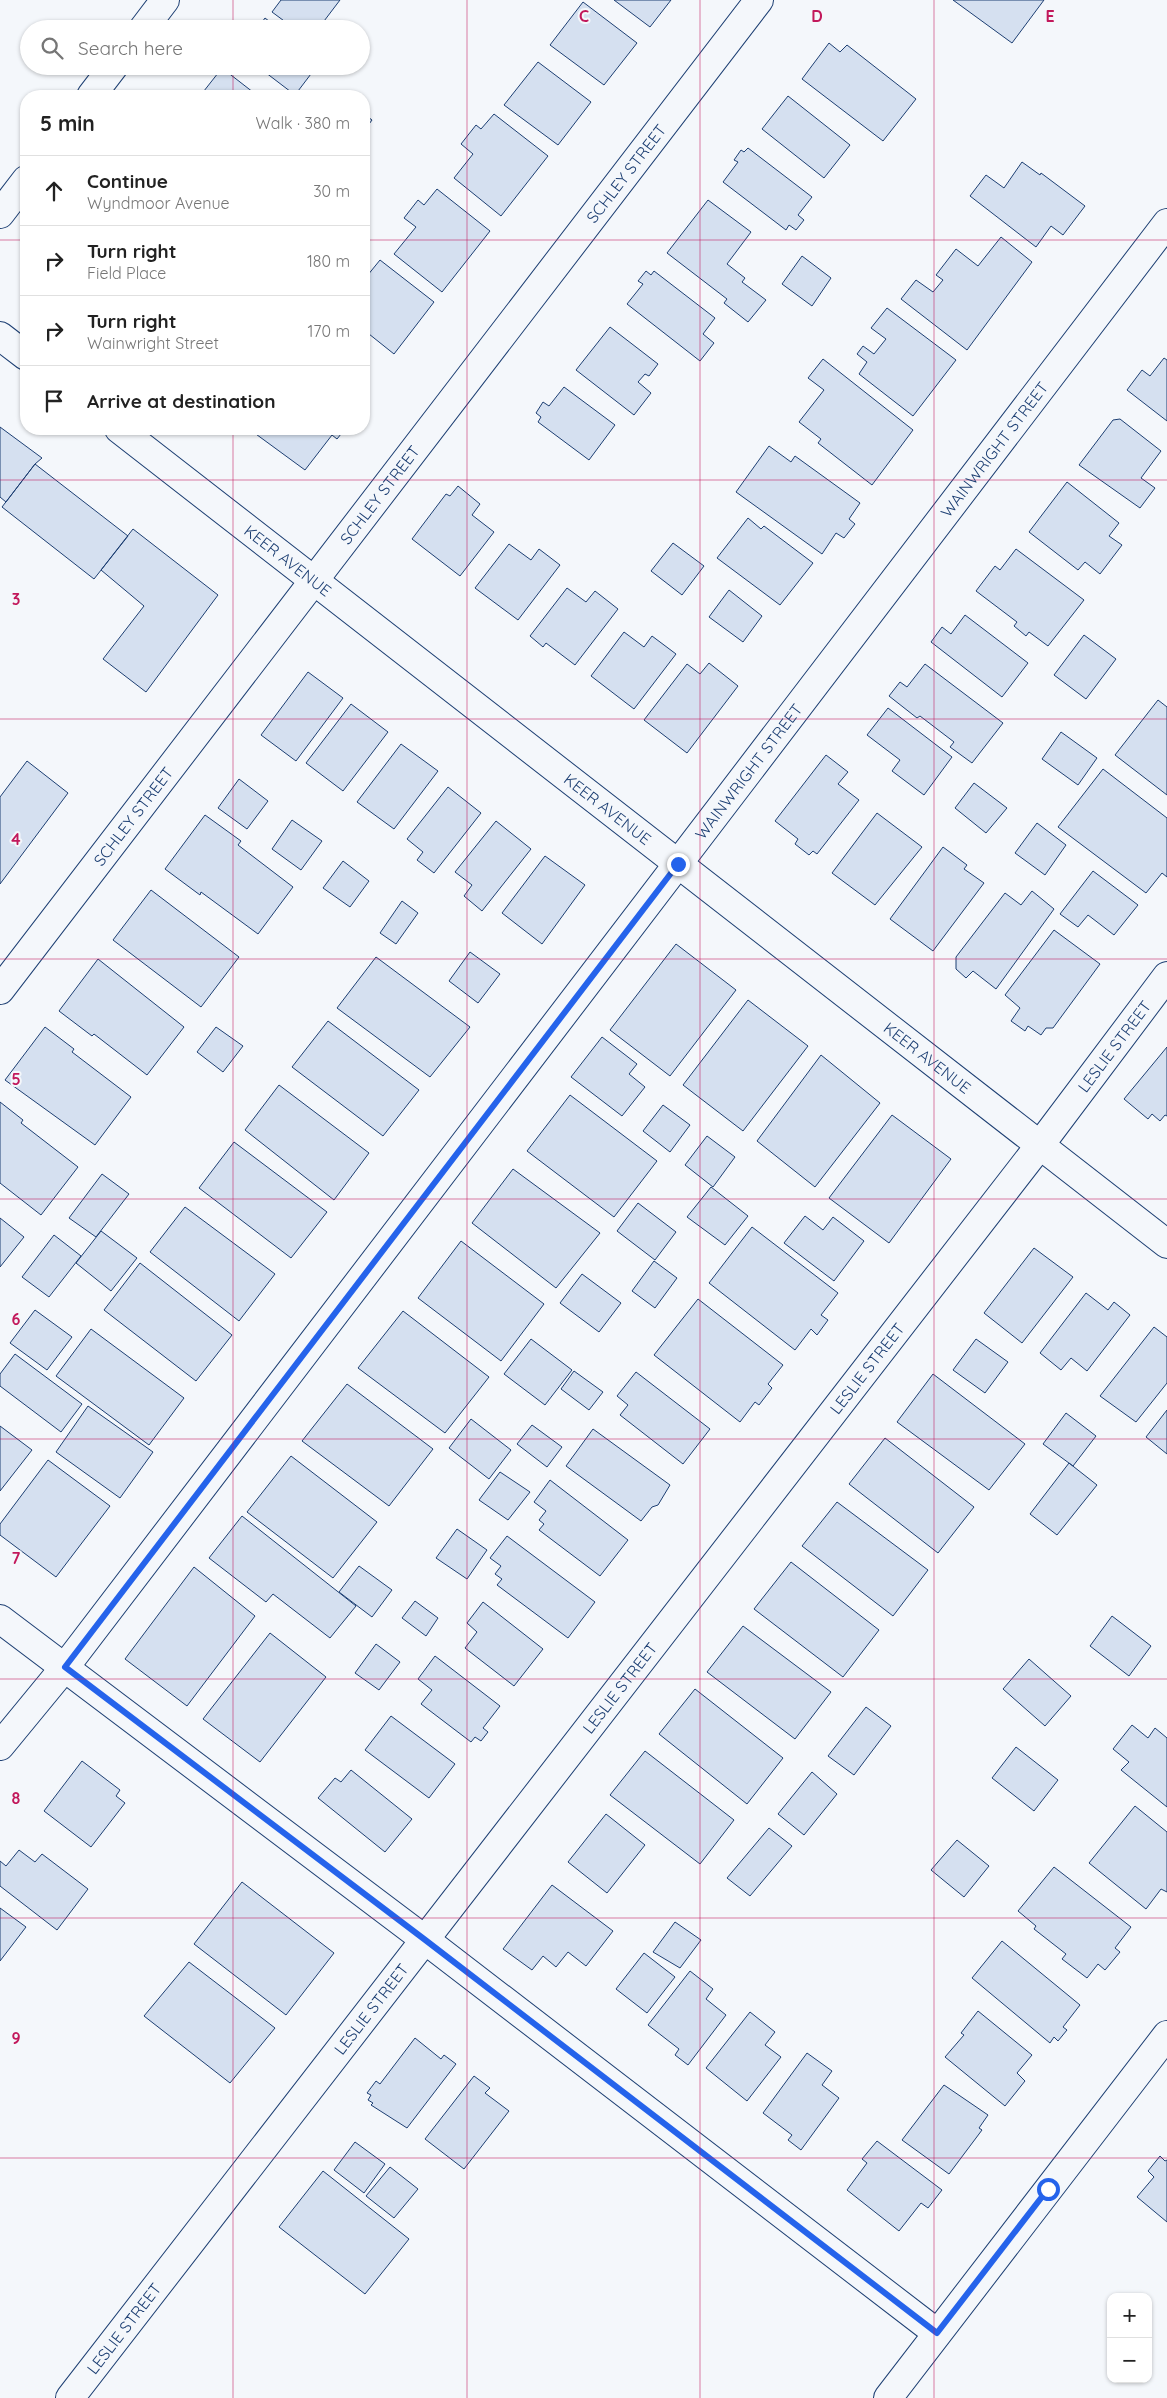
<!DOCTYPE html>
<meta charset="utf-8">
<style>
:root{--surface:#fff;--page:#f2f2f2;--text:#222;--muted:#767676;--line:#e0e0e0}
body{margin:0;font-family:Quicksand,sans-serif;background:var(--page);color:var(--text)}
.controls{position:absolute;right:15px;bottom:15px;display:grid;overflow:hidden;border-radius:10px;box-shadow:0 1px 4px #0004}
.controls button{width:45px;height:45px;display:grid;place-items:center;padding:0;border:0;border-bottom:1px solid var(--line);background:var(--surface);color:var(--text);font:25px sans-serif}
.stop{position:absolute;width:15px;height:15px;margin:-11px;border:4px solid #2563eb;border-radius:50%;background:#fff}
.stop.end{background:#2563eb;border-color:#fff;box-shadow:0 1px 5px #0008}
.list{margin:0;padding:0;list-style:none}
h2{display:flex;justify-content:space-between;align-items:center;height:65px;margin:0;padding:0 20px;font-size:21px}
h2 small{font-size:16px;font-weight:400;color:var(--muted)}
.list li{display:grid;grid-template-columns:32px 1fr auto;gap:15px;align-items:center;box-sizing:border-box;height:70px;padding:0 20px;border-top:1px solid var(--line)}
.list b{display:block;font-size:19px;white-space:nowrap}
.list p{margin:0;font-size:16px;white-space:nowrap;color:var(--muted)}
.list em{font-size:16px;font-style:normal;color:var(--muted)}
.icon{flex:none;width:28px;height:28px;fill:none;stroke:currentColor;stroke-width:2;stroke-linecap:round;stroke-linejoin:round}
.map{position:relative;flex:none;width:1167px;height:2398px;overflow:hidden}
.search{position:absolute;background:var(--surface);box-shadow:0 1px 4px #0004;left:20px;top:20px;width:350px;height:55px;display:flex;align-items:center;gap:12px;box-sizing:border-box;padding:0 18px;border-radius:28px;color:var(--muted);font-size:19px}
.panel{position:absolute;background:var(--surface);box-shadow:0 1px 4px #0004;left:20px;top:90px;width:350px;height:345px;border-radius:20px}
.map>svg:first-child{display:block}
.building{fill:#d5e0f0;stroke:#1d3f73}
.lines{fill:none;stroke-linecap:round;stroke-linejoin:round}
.minor-casing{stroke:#1d3f73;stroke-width:30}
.major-casing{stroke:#1d3f73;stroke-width:30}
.minor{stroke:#f4f7fb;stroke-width:28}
.major{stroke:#f4f7fb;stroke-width:28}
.route{stroke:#2563eb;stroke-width:6}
.grid{fill:none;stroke:#c2185b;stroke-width:1;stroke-opacity:0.55}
.labels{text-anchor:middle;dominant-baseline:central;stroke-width:4;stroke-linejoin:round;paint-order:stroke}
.street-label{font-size:16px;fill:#1d3f73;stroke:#f4f7fb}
.grid-label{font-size:16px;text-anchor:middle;font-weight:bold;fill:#c2185b;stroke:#f4f7fb;stroke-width:4;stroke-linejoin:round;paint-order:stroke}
</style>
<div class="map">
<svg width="1167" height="2398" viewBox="0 0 1167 2398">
<rect width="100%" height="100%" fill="#f4f7fb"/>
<path class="building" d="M281 0H340L318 29H295L272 12Z
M614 0H671L650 27Z
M953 0H1044L1012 43Z
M583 2 637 43 604 85 550 45Z
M265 18 279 29H257Z
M829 43 840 52 847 45 916 99 883 141 802 79Z
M538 62 591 102 558 145 504 105Z
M257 66H317L295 95Z
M222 68 258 96H200Z
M788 96 850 145 824 178 762 129Z
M364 114 372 120 364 131Z
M494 114 548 156 501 216 454 178 473 154 461 144 476 125 481 129Z
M748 148 812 197 798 215 804 220 796 230 789 225 786 230 723 182 738 162 734 160 741 150 744 152Z
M1022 162 1040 175 1041 173 1085 206 1063 235 1051 226 1036 247 970 196 986 175 1004 188Z
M437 189 490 231 442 292 394 254 416 227 404 218 418 200 424 205Z
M708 200 751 232 727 264 745 278 742 282 766 300 748 322 724 303 727 299 667 253Z
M1001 237 1032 262 967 350 901 299 916 280 933 292 943 280 936 275 956 249 978 266Z
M802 256 831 278 812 306 782 284Z
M380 260 434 302 394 354 364 330V274L367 276Z
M646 271 651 275 654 271 715 318 703 334 714 343 700 361 627 304 643 284 638 281Z
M887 308 956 360 913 416 859 374 867 362 857 354 863 346 874 354 886 339 871 328Z
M610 327 658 364 649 376 645 374 638 382 651 393 634 415 576 370Z
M1164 358 1167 360V421L1127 390 1142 370 1150 376Z
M823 359 913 430 872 485 818 443 821 439 799 422 824 390 808 378Z
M564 387 615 425 589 460 538 422 541 417 536 413 543 402 549 406Z
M1120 419 1161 451 1141 478 1155 488 1140 508 1079 465 1113 420Z
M0 427 42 458 35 464 6 502 0 497Z
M249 429H345L337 439 332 435 305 470Z
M769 446 791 462 795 456 860 503 849 519 855 524 844 538 836 533 822 554 736 492Z
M35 464 128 536 94 579 2 507Z
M1067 482 1119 523 1109 536 1122 545 1100 574 1085 562 1078 570 1029 532Z
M458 486 480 504 472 515 494 532 460 576 412 539 446 494 450 496Z
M748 518 761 529 764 526 813 563 780 605 717 558Z
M133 529 218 595 146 692 103 659 144 606 101 570Z
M673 543 704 566 682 595 651 571Z
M509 544 531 560 539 549 560 565 518 620 475 588Z
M1016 549 1084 600 1048 646 1029 632 1026 636 1014 626 1017 622 976 591 995 566 1000 570Z
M567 588 586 602 595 591 618 609 575 665 546 643 543 647 530 636Z
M729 590 762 616 743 642 709 617Z
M965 615 1028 663 1002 697 931 642 942 627 951 634Z
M624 632 644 647 652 636 676 654 634 709 591 676Z
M1084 635 1116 659 1086 699 1054 675Z
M709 663 738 686 687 753 644 720 687 664 700 674Z
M925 664 1003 723 972 763 950 747 954 742 920 716 917 718 889 696 900 682 907 687Z
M308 672 343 698 296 761 261 735Z
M1158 700 1167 707V795L1115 755Z
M351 704 388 732 343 791 306 763Z
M888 708 952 757 924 795 892 771 900 760 867 735Z
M1061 732 1097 758 1078 785 1042 759Z
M401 744 438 771 394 829 357 802Z
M826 755 848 772 838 784 859 800 817 854 813 851 809 855 795 844 798 839 775 821Z
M27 761 68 793 0 884V797Z
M1103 769 1167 818V877L1162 873 1146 893 1058 827Z
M239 779 268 801 247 829 218 808Z
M974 783 1007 808 986 833 955 808Z
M448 787 481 813 434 873 417 860 423 852 407 839Z
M877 813 922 847 875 905 832 873Z
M205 815 241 841 238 845 293 887 258 934 201 892 200 895 165 869Z
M292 820 322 841 301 870 272 849Z
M496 821 531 849 482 911 464 896 472 885 455 872Z
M1037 823 1066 845 1045 875 1015 853Z
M943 847 967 865 964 869 984 883 933 951 890 919Z
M545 856 585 885 542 944 502 913Z
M343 861 369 881 350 907 323 888Z
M1093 871 1138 905 1114 935 1088 915 1078 927 1060 914Z
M151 890 239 957 201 1007 113 940Z
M1032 891 1054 909 996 989 973 971 966 978 956 969V957L1005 893 1021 905Z
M402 901 418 913 396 944 380 933Z
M1054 930 1100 964 1053 1028H1046L1041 1035 1028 1026 1025 1031 1011 1021 1020 1008 1005 995Z
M676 944 736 990 670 1076 610 1030Z
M470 952 500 974 478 1003 449 981Z
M376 957 470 1027 430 1077 337 1008Z
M98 959 184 1027 147 1075 94 1034 92 1036 59 1011Z
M748 1000 808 1046 743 1131 683 1085Z
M328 1021 419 1090 383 1136 292 1067Z
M45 1027 74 1049 72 1052 131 1097 95 1145 5 1080Z
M216 1027 243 1046 223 1072 197 1052Z
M602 1037 637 1064 629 1074 645 1087 622 1116 571 1077Z
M1167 1047V1116L1165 1115 1160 1121 1152 1114 1148 1119 1124 1099Z
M821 1055 880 1103 815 1187 757 1141Z
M279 1085 369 1153 334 1200 245 1130Z
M570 1095 657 1161 614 1217 527 1151Z
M0 1102 23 1120 21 1123 78 1167 41 1215 0 1183Z
M663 1105 690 1125 670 1152 643 1131Z
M892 1115 951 1159 889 1243 829 1198Z
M707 1136 735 1157 713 1187 685 1165Z
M234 1142 327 1212 291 1258 199 1188Z
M513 1169 600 1233 556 1288 472 1223Z
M102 1174 129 1194 96 1237 69 1218Z
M711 1187 748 1216 725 1245 687 1217Z
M638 1203 676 1232 655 1260 617 1231Z
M185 1207 275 1274 239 1321 150 1252Z
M805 1216 823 1230 833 1217 864 1241 834 1281 784 1243Z
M0 1218 24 1237 0 1267Z
M752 1227 838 1293 821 1315 828 1320 817 1335 811 1329 795 1350 709 1283Z
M101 1231 137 1258 111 1291 76 1263Z
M54 1235 81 1256 49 1297 22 1277Z
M461 1241 544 1304 501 1361 418 1298Z
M1034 1248 1073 1277 1022 1343 984 1313Z
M654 1261 677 1278 655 1308 632 1291Z
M140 1263 232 1335 196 1381 104 1310Z
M582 1274 621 1303 599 1332 560 1303Z
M1086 1293 1108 1310 1114 1302 1130 1315 1087 1371 1071 1358 1061 1370 1040 1353Z
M698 1299 783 1365 768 1384 772 1388 759 1405 755 1402 740 1422 654 1355Z
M35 1310 72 1337 47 1370 10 1343Z
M403 1311 489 1377 445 1433 358 1368Z
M1154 1327 1167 1337V1383L1136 1422 1100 1396Z
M91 1329 184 1398 149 1445 56 1376Z
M531 1339 572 1370 545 1405 504 1374Z
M976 1339 1008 1362 985 1393 953 1370Z
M15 1354 82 1404 61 1432 0 1386V1374Z
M574 1371 603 1392 589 1410 561 1389Z
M636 1372 710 1429 683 1464 620 1415 628 1405 617 1396Z
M933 1374 1025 1444 989 1490 897 1422Z
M347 1384 433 1449 389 1506 302 1441Z
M88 1406 153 1452 120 1498 56 1452Z
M1167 1410V1454L1146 1437Z
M1066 1413 1096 1436 1073 1466 1043 1444Z
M471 1419 511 1450 489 1479 449 1448Z
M532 1425 562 1447 547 1467 517 1444Z
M0 1426 32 1450 0 1491Z
M593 1429 670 1485 658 1505 652 1507 641 1521 566 1466Z
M885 1438 974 1507 938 1553 849 1484Z
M291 1456 377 1522 333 1578 247 1512Z
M48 1460 110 1506 56 1577 0 1535V1524Z
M1069 1463 1097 1485 1057 1535 1030 1514Z
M500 1472 530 1492 508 1520 479 1500Z
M550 1480 628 1540 600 1576 539 1530 544 1524 539 1520 546 1511 534 1502Z
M837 1502 928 1570 893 1616 802 1546Z
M242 1516 356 1606 330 1638 273 1594 266 1602 209 1558Z
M457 1529 487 1550 467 1579 436 1558Z
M507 1536 595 1602 568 1638 497 1585 502 1579 495 1574 501 1566 490 1558Z
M791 1562 879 1630 843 1677 754 1609Z
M359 1566 392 1590 372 1617 339 1592Z
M194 1567 255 1616 187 1706 125 1659Z
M415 1601 438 1618 426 1636 402 1618Z
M483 1602 543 1649 514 1686 465 1648 477 1632 467 1623Z
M1112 1616 1151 1646 1129 1676 1090 1646Z
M743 1626 831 1692 795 1739 707 1672Z
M270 1633 326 1677 260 1762 203 1719Z
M376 1644 400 1662 379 1690 355 1673Z
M435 1656 500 1706 483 1728 488 1732 481 1741 475 1737 471 1742 421 1704 432 1690 418 1679Z
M1029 1659 1071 1696 1045 1726 1003 1689Z
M695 1689 783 1758 747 1804 659 1734Z
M866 1707 891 1726 854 1775 828 1756Z
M391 1716 455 1764 429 1798 365 1750Z
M1132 1725 1148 1738 1155 1728 1167 1738V1807L1121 1770 1129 1762 1113 1749Z
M1016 1747 1058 1780 1034 1811 992 1778Z
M645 1751 734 1820 700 1864 610 1795Z
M82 1761 120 1790 116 1796 125 1803 91 1847 44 1811Z
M351 1770 412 1819 385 1852 318 1798 335 1778 341 1782Z
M812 1772 837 1794 804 1835 778 1814Z
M1135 1806 1167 1832V1892L1161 1889 1146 1909 1089 1863Z
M606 1814 645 1845 607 1893 568 1862Z
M769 1828 792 1846 750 1896 727 1878Z
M957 1840 989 1866 964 1897 931 1870Z
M19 1850 35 1862 42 1854 88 1889 57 1930 0 1886V1861L6 1866Z
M1054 1867 1131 1927 1115 1948 1120 1952 1105 1970 1098 1964 1087 1978 1062 1959 1066 1954 1034 1929 1036 1926 1018 1911Z
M242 1882 334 1953 286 2015 194 1944Z
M552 1885 613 1931 586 1966 568 1952 556 1967 543 1956 532 1970 503 1949Z
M0 1908 26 1927 0 1961Z
M675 1922 701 1940 680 1968 653 1952Z
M1002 1941 1080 2005 1063 2027 1067 2030 1058 2041 1054 2037 1050 2043 972 1978Z
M644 1953 675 1977 647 2013 616 1989Z
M189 1962 275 2028 230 2083 144 2016Z
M690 1971 713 1989 706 1999 726 2015 688 2065 675 2055 679 2049 648 2025Z
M978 2011 1032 2055 1017 2073 1025 2081 1005 2106 945 2057 964 2035 961 2033Z
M750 2012 775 2032 765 2045 781 2057 747 2101 706 2068Z
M415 2038 441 2059 444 2055 456 2064 407 2128 371 2105 373 2103 368 2100 371 2095 367 2093 376 2081 380 2084Z
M807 2053 832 2071 822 2085 839 2098 801 2150 788 2140 792 2135 763 2113Z
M474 2076 490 2088 485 2093 509 2111 464 2169 425 2139Z
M944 2085 988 2115 979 2128 982 2130 949 2174 902 2140Z
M877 2141 942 2190 928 2208 921 2203 899 2231 847 2190 867 2163 862 2159Z
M355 2142 385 2164 364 2193 334 2170Z
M1160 2156 1165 2161 1167 2160V2222L1137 2197 1154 2177 1148 2171Z
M390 2167 418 2189 394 2218 366 2196Z
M323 2171 409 2239 365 2294 279 2227Z"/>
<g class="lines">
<g class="minor-casing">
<g id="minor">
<path d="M0 336 26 356"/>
<path id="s1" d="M119 429 1167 1244"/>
<path id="s2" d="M0 990 759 0"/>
<path d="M0 1619 424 1939 937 2333"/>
<path id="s3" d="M0 1746 65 1667 1167 223"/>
<path id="s4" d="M70 2398 1040 1145 1167 976"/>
<path d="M888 2398 1167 2035"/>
</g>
</g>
<g class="major-casing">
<path id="major" d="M143 29 165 0
M91 96 114 66
M0 214 26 180"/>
</g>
<use href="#minor" class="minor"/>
<use href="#major" class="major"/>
</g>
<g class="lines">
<path class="route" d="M678 864 65 1667 424 1939 937 2333 1048 2189"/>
</g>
<path class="grid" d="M233 0V29M467 0V2398M700 0V2398M934 0V2398M233 66V96M0 240H26M364 240H1167M233 429V2398M0 480H1167M0 719H1167M0 959H1167M0 1199H1167M0 1439H1167M0 1679H1167M0 1918H1167M0 2158H1167"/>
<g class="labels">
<g class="street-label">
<text stroke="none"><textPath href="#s2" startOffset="1029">SCHLEY STREET</textPath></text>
<text stroke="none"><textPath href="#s3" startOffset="1634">WAINWRIGHT STREET</textPath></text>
<text stroke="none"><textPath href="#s2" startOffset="624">SCHLEY STREET</textPath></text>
<text stroke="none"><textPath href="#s1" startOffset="214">KEER AVENUE</textPath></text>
<text stroke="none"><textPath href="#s3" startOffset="1229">WAINWRIGHT STREET</textPath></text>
<text stroke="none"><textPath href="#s1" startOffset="619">KEER AVENUE</textPath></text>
<text stroke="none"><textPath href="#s2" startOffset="219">SCHLEY STREET</textPath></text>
<text stroke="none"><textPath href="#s4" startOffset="1708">LESLIE STREET</textPath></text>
<text stroke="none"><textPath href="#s1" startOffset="1024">KEER AVENUE</textPath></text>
<text stroke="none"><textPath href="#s4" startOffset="1302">LESLIE STREET</textPath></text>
<text stroke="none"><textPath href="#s4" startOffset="898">LESLIE STREET</textPath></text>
<text stroke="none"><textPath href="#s4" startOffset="492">LESLIE STREET</textPath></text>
<text stroke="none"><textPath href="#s4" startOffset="88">LESLIE STREET</textPath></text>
</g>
</g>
<g class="grid-label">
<text x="584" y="22">C</text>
<text x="817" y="22">D</text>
<text x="1050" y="22">E</text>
<text x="16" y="605">3</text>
<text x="16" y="845">4</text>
<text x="16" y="1085">5</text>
<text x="16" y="1325">6</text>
<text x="16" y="1564">7</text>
<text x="16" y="1804">8</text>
<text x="16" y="2044">9</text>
</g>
</svg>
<div class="controls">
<button>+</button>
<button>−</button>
</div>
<div class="stop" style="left:1048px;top:2189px"></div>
<div class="stop end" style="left:678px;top:864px"></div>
<div class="search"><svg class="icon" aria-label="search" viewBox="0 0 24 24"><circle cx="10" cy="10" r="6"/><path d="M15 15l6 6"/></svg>Search here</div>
<section class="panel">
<h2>5 min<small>Walk · 380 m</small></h2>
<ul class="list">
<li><svg class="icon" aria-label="ahead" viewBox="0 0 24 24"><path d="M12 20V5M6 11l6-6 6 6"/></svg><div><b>Continue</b><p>Wyndmoor Avenue</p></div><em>30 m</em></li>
<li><svg class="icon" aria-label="right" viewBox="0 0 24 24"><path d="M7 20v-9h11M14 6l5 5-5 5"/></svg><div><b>Turn right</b><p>Field Place</p></div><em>180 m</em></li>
<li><svg class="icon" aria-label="right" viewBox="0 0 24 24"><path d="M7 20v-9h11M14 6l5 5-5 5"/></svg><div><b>Turn right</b><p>Wainwright Street</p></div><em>170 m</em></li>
<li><svg class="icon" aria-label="arrive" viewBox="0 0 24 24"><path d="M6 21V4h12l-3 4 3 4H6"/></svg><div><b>Arrive at destination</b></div></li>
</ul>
</section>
</div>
